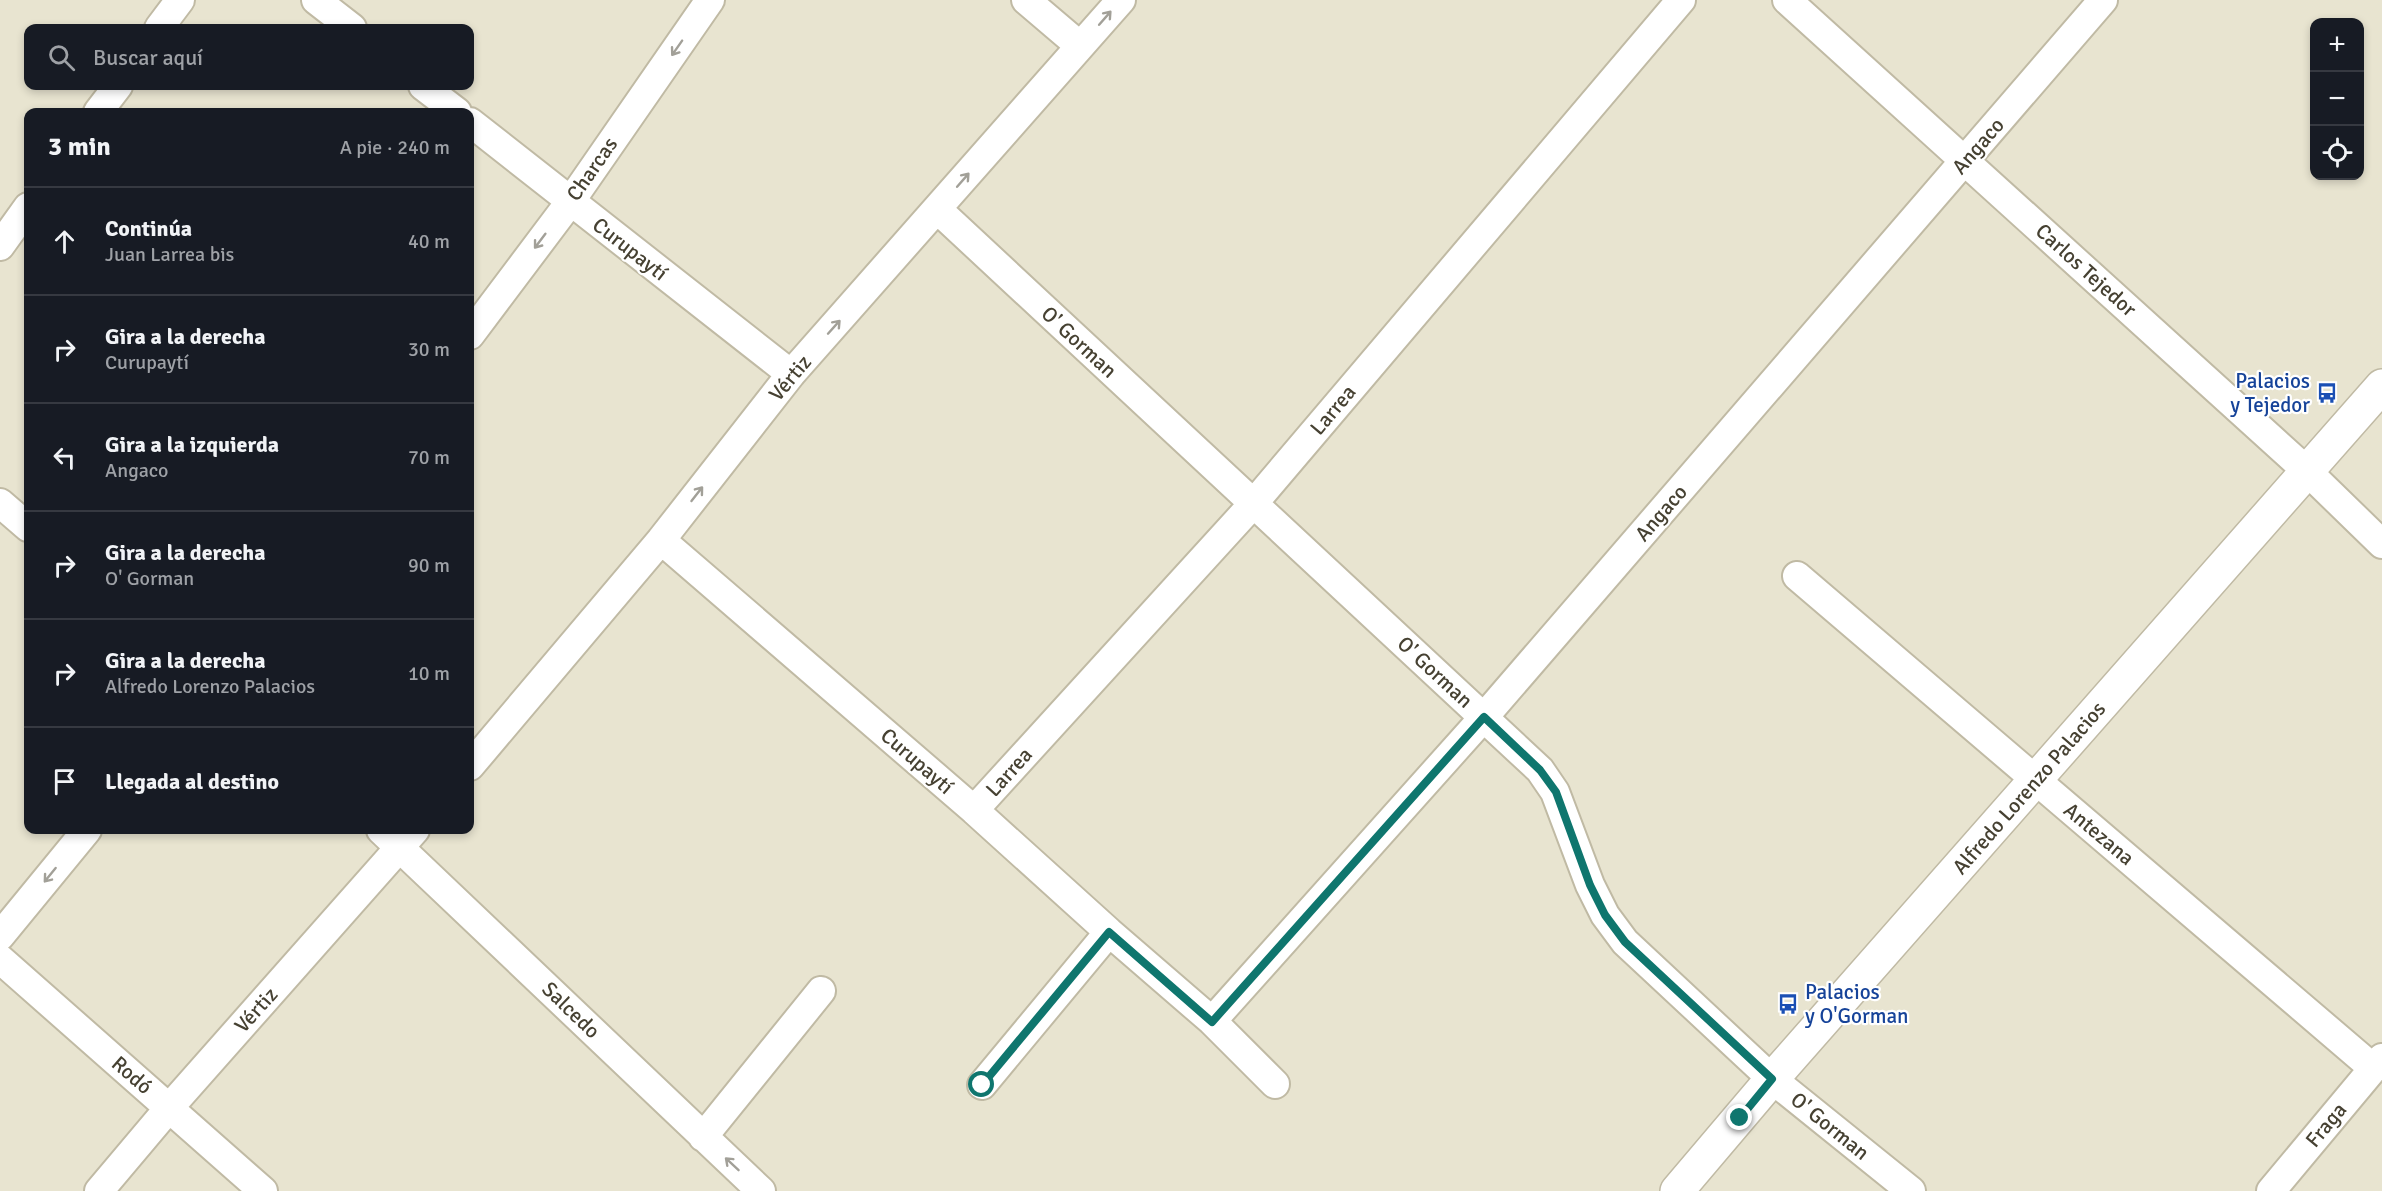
<!DOCTYPE html>
<html lang="es">
<meta charset="utf-8">
<style>
:root{--surface:#171b24;--page:#20242c;--text:#f1f3f6;--muted:#9ea1a6;--line:#363941}
body{margin:0;font-family:Signika,sans-serif;background:var(--page);color:var(--text)}
.controls{position:absolute;right:18px;top:18px;display:grid;overflow:hidden;border-radius:12px;box-shadow:0 3px 9px #0003}
.controls button{width:54px;height:54px;display:grid;place-items:center;padding:0;border:0;border-bottom:2px solid var(--line);background:var(--surface);color:var(--text);font:30px sans-serif}
.stop{position:absolute;width:18px;height:18px;margin:-14px;border:4px solid #0f766e;border-radius:50%;background:#fff}
.stop.end{background:#0f766e;border-color:#fff;box-shadow:0 2px 6px #0008}
.list{margin:0;padding:0;list-style:none}
h2{display:flex;justify-content:space-between;align-items:center;height:78px;margin:0;padding:0 24px;font-size:26px}
h2 small{font-size:20px;font-weight:400;color:var(--muted)}
.list li{display:grid;grid-template-columns:39px 1fr auto;gap:18px;align-items:center;box-sizing:border-box;height:108px;padding:0 24px;border-top:2px solid var(--line)}
.list b{display:block;font-size:22px;white-space:nowrap}
.list p{margin:0;font-size:20px;white-space:nowrap;color:var(--muted)}
.list em{font-size:20px;font-style:normal;color:var(--muted)}
.icon{flex:none;width:33px;height:33px;fill:none;stroke:currentColor;stroke-width:2;stroke-linecap:round;stroke-linejoin:round}
.map{position:relative;flex:none;width:2382px;height:1191px;overflow:hidden}
.search{position:absolute;background:var(--surface);box-shadow:0 3px 9px #0003;left:24px;top:24px;width:450px;height:66px;display:flex;align-items:center;gap:15px;box-sizing:border-box;padding:0 21px;border-radius:12px;color:var(--muted);font-size:22px}
.panel{position:absolute;background:var(--surface);box-shadow:0 3px 9px #0003;left:24px;top:108px;width:450px;height:726px;border-radius:12px}
.map>svg:first-child{display:block}
.residential{fill:#e8e4d0;fill-rule:evenodd}
.lines{fill:none;stroke-linecap:round;stroke-linejoin:round}
.minor-casing{stroke:#c0baa4;stroke-width:32}
.tertiary-casing{stroke:#c0baa4;stroke-width:36}
.minor{stroke:#fff;stroke-width:28}
.tertiary{stroke:#fff;stroke-width:33}
.oneway{stroke:#a2a098}
.route{stroke:#0f766e;stroke-width:8}
.labels{text-anchor:middle;dominant-baseline:central;stroke-width:4.5;stroke-linejoin:round;paint-order:stroke}
.street-label{font-size:21px;fill:#464132;stroke:#fff}
.transit-label{font-size:21px;fill:#164399;stroke:#fff;text-anchor:end}
</style>
<div class="map">
<svg width="2382" height="1191" viewBox="0 0 2382 1191">
<rect width="100%" height="100%" fill="#f3f1e2"/>
<path class="residential" d="M0 0H2382V1191H0ZM2314 22H2360V176H2314ZM28 28H470V86H28ZM28 112H470V830H28Z"/>
<g class="lines">
<g class="minor-casing">
<path id="minor" d="M316 0 352 28
M1026 0 1080 46
M1787 0 2308 472 2382 544
M159 28 180 0
M423 86 457 112
M98 112 118 86
M470 122 791 374
M937 209 1540 770 1555 792 1590 885 1605 915 1625 942 1772 1079 1911 1191
M0 246 28 207
M470 335 570 202 710 0
M0 503 28 527
M661 540 974 810 1109 932 1212 1021 1275 1084
M1797 576 2373 1068
M470 766 661 540 791 374 1121 0
M974 810 1253 504 1681 0
M381 830 761 1191
M0 936 87 830
M0 959 263 1191
M1212 1021 1484 717 2103 0
M982 1085 1109 932
M703 1137 821 991
M99 1191 169 1108 415 830
M2271 1191 2382 1058"/>
</g>
<g class="tertiary-casing">
<path id="tertiary" d="M1677 1191 1772 1079 2382 386"/>
</g>
<use href="#minor" class="minor"/>
<use href="#tertiary" class="tertiary"/>
</g>
<defs><path id="oneway-shaft" d="M-6 0H5M1.5-3L5.5 0L1.5 3" fill="none" stroke-width="1.6" stroke-linecap="round" stroke-linejoin="round" transform="scale(1.5)"/></defs>
<g class="oneway">
<use href="#oneway-shaft" transform="translate(1105 18) rotate(-49)"/>
<use href="#oneway-shaft" transform="translate(677 48) rotate(125)"/>
<use href="#oneway-shaft" transform="translate(963 180) rotate(-49)"/>
<use href="#oneway-shaft" transform="translate(540 241) rotate(127)"/>
<use href="#oneway-shaft" transform="translate(834 327) rotate(-48)"/>
<use href="#oneway-shaft" transform="translate(697 494) rotate(-52)"/>
<use href="#oneway-shaft" transform="translate(50 875) rotate(129)"/>
<use href="#oneway-shaft" transform="translate(732 1164) rotate(-137)"/>
</g>
<g class="lines">
<path class="route" d="M982 1085 1109 932 1212 1022 1484 717 1540 770 1556 792 1590 885 1605 915 1625 942 1772 1079 1740 1118"/>
</g>
<defs>
<g id="bus-bare" transform="scale(1.62)"><path d="M-5-6H5V4H4V6H2V4H-2V6H-4V4H-5ZM-3.5-4V0h7V-4ZM-3.5 1.2v1.5H-2V1.2ZM2 1.2v1.5H3.5V1.2Z" fill="#1a4fb4" stroke="#fff" stroke-width="2.5" paint-order="stroke"/></g>
</defs>
<g fill-rule="evenodd">
<use href="#bus-bare" x="2327" y="393"/>
<use href="#bus-bare" x="1788" y="1004"/>
</g>
<g class="labels">
<g class="street-label">
<text transform="translate(1978 146) rotate(-49)">Angaco</text>
<text transform="translate(592 169) rotate(-55)">Charcas</text>
<text transform="translate(630 249) rotate(38)">Curupaytí</text>
<text transform="translate(2086 270) rotate(42)">Carlos Tejedor</text>
<text transform="translate(1079 342) rotate(43)">O' Gorman</text>
<text transform="translate(790 378) rotate(-50)">Vértiz</text>
<text transform="translate(1333 410) rotate(-50)">Larrea</text>
<text transform="translate(1661 513) rotate(-49)">Angaco</text>
<text transform="translate(1435 672) rotate(43)">O' Gorman</text>
<text transform="translate(917 761) rotate(41)">Curupaytí</text>
<text transform="translate(1009 772) rotate(-48)">Larrea</text>
<text transform="translate(2029 788) rotate(-49)">Alfredo Lorenzo Palacios</text>
<text transform="translate(2099 834) rotate(40)">Antezana</text>
<text transform="translate(256 1010) rotate(-48)">Vértiz</text>
<text transform="translate(571 1010) rotate(44)">Salcedo</text>
<text transform="translate(132 1075) rotate(41)">Rodó</text>
<text transform="translate(2326 1125) rotate(-50)">Fraga</text>
<text transform="translate(1830 1126) rotate(39)">O' Gorman</text>
</g>
<g class="transit-label">
<text x="2310" y="381">Palacios<tspan x="2310" dy="24">y Tejedor</tspan></text>
<text x="1805" y="992" text-anchor="start">Palacios<tspan x="1805" dy="24">y O'Gorman</tspan></text>
</g>
</g>
</svg>
<div class="controls">
<button>+</button>
<button>−</button>
<button><svg class="icon" aria-label="locate" viewBox="0 0 24 24"><circle cx="12" cy="12" r="6"/><path d="M12 2v4M12 18v4M2 12h4M18 12h4"/></svg></button>
</div>
<div class="stop" style="left:982px;top:1085px"></div>
<div class="stop end" style="left:1740px;top:1118px"></div>
<div class="search"><svg class="icon" aria-label="search" viewBox="0 0 24 24"><circle cx="10" cy="10" r="6"/><path d="M15 15l6 6"/></svg>Buscar aquí</div>
<section class="panel">
<h2>3 min<small>A pie · 240 m</small></h2>
<ul class="list">
<li><svg class="icon" aria-label="ahead" viewBox="0 0 24 24"><path d="M12 20V5M6 11l6-6 6 6"/></svg><div><b>Continúa</b><p>Juan Larrea bis</p></div><em>40 m</em></li>
<li><svg class="icon" aria-label="right" viewBox="0 0 24 24"><path d="M7 20v-9h11M14 6l5 5-5 5"/></svg><div><b>Gira a la derecha</b><p>Curupaytí</p></div><em>30 m</em></li>
<li><svg class="icon" aria-label="left" viewBox="0 0 24 24"><path d="M17 20v-9H6M10 6l-5 5 5 5"/></svg><div><b>Gira a la izquierda</b><p>Angaco</p></div><em>70 m</em></li>
<li><svg class="icon" aria-label="right" viewBox="0 0 24 24"><path d="M7 20v-9h11M14 6l5 5-5 5"/></svg><div><b>Gira a la derecha</b><p>O' Gorman</p></div><em>90 m</em></li>
<li><svg class="icon" aria-label="right" viewBox="0 0 24 24"><path d="M7 20v-9h11M14 6l5 5-5 5"/></svg><div><b>Gira a la derecha</b><p>Alfredo Lorenzo Palacios</p></div><em>10 m</em></li>
<li><svg class="icon" aria-label="arrive" viewBox="0 0 24 24"><path d="M6 21V4h12l-3 4 3 4H6"/></svg><div><b>Llegada al destino</b></div></li>
</ul>
</section>
</div>
